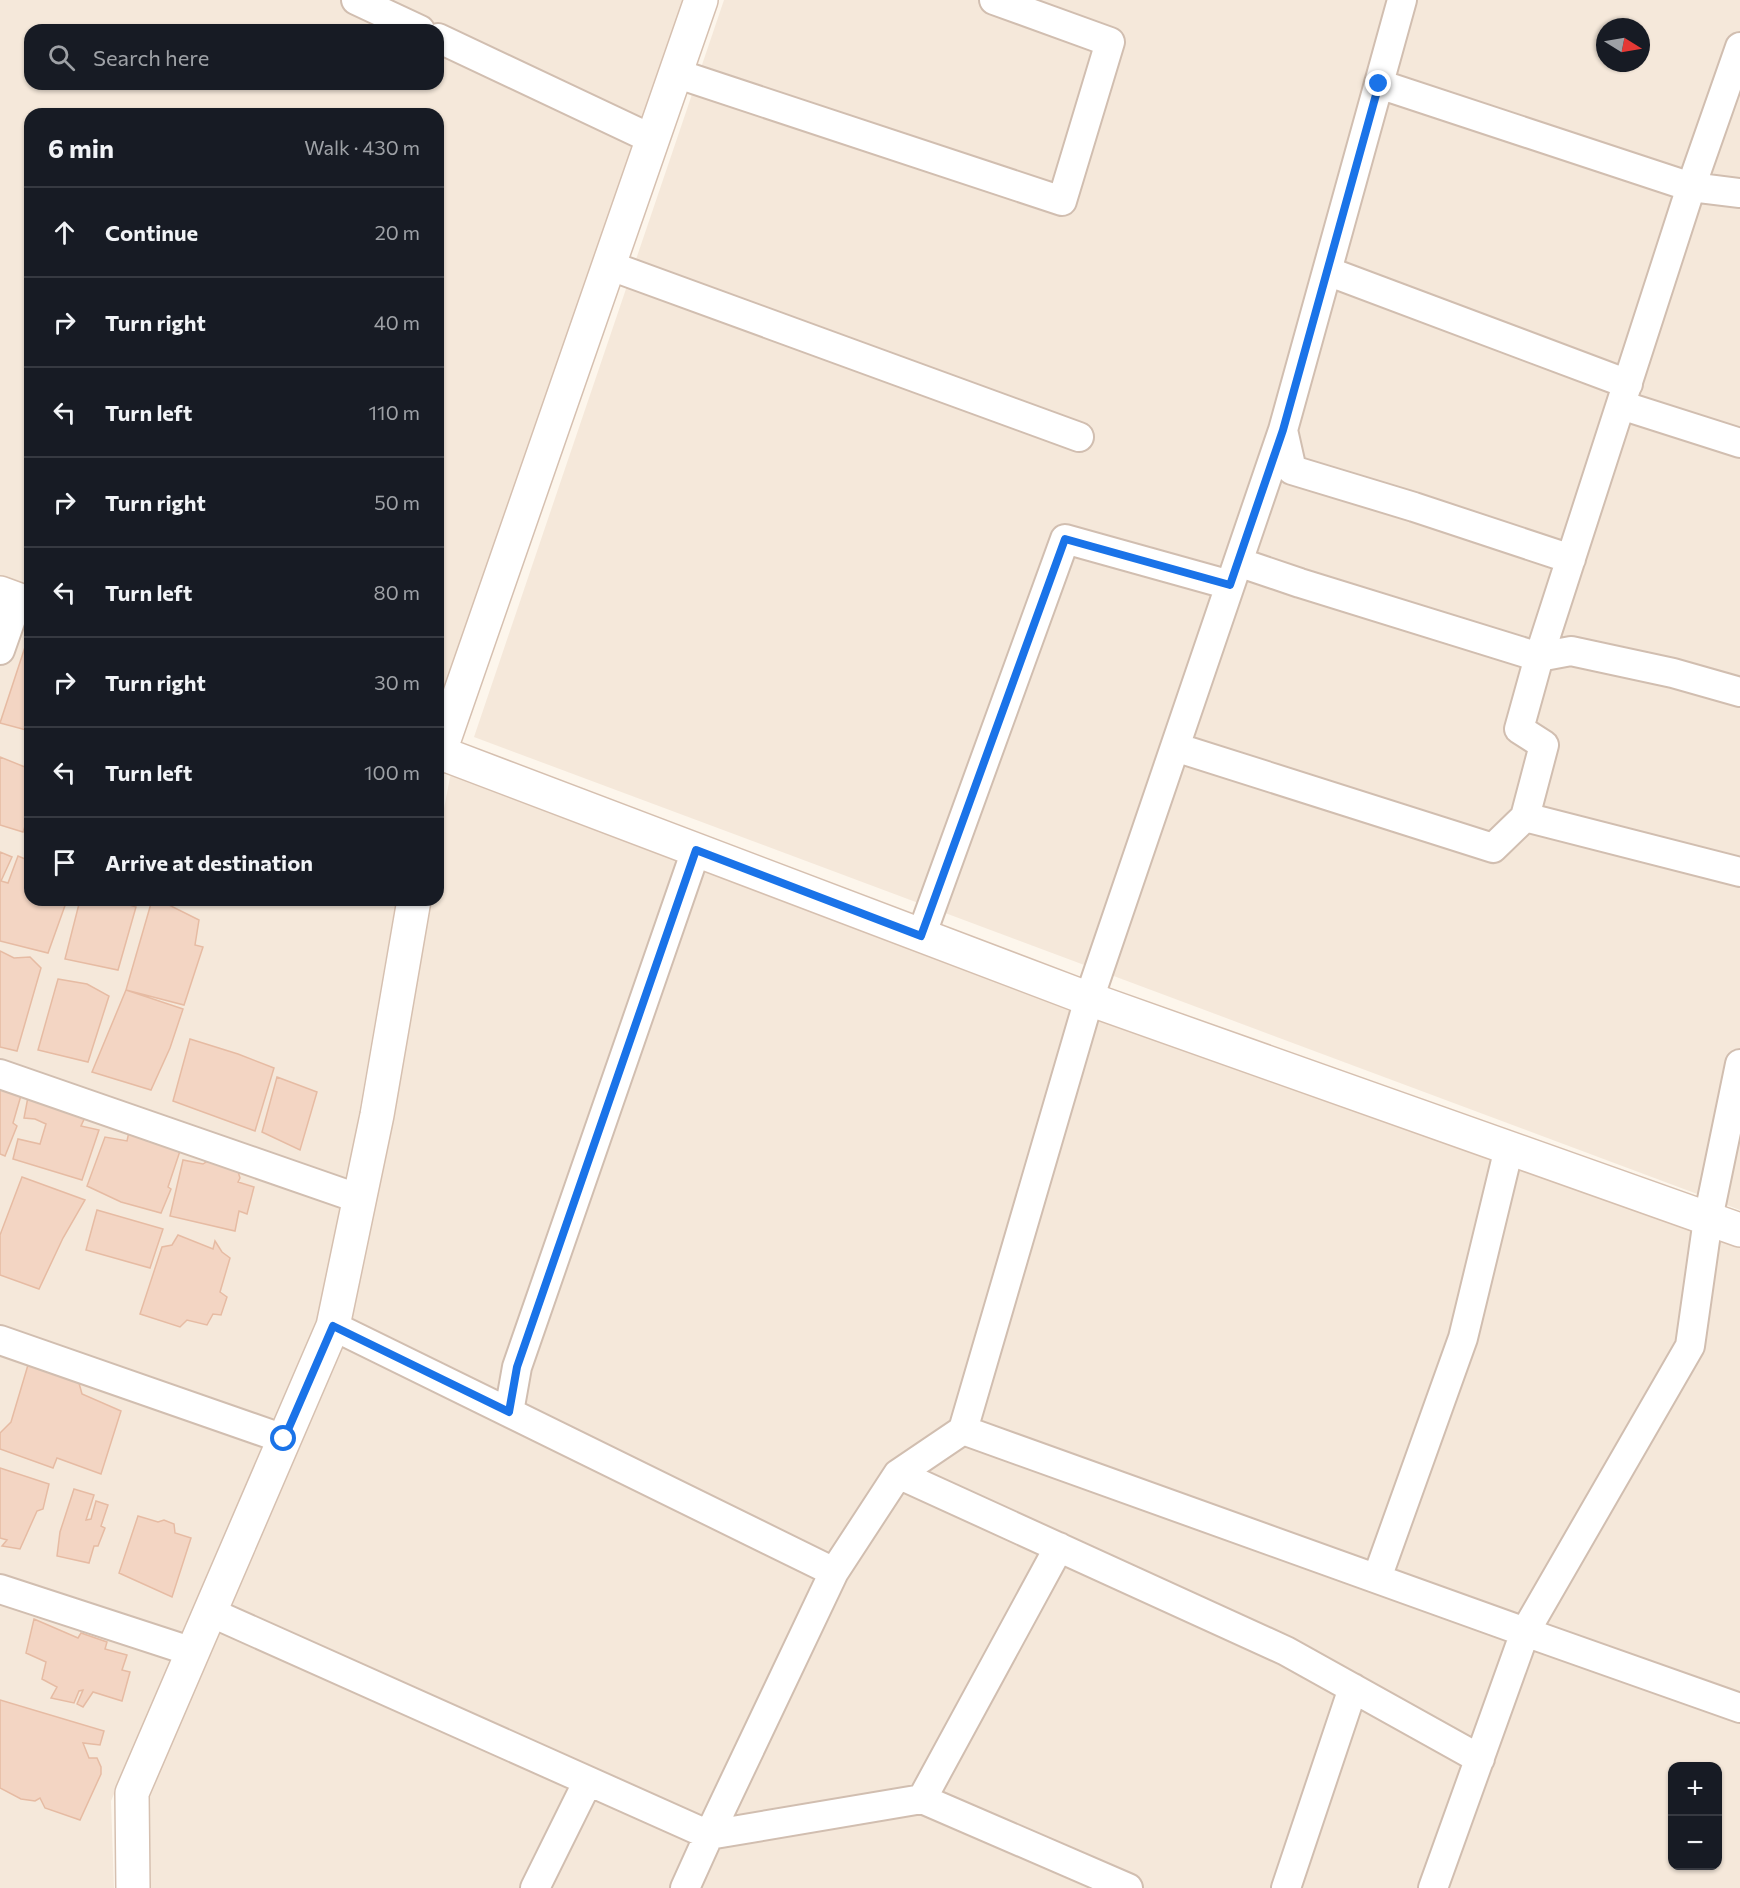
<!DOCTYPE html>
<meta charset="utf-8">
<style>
:root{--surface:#171b24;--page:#20242c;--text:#f1f3f6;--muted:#9ea1a6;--line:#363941}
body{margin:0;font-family:Commissioner,sans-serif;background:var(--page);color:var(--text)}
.controls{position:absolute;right:18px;bottom:18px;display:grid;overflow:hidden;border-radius:12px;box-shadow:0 2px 4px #0004}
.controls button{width:54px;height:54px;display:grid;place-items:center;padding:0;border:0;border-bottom:2px solid var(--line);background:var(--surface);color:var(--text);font:30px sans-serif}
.compass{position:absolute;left:1596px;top:18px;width:54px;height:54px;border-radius:50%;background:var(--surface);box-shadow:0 2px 4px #0004;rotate:101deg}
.stop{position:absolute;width:18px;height:18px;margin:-14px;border:4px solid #1a73e8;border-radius:50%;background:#fff}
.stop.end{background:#1a73e8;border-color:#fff;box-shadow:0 2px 6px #0008}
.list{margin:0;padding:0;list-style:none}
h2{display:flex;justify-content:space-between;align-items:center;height:78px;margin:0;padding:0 24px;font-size:26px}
h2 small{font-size:20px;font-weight:400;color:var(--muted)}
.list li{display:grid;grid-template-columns:39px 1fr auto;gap:18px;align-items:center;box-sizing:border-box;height:90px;padding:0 24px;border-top:2px solid var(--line)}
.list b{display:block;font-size:22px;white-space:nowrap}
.list em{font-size:20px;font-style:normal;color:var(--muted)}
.icon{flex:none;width:33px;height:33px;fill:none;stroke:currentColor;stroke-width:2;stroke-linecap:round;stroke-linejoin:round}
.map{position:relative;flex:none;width:1740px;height:1888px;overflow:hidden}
.search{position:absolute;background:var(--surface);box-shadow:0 2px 4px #0004;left:24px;top:24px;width:420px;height:66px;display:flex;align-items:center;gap:15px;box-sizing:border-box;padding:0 21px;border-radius:18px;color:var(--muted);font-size:22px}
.panel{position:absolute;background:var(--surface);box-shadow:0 2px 4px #0004;left:24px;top:108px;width:420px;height:798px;border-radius:18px}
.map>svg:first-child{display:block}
.residential{fill:#f5e8da;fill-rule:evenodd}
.building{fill:#f3d5c3;stroke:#e6bba3;stroke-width:1.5}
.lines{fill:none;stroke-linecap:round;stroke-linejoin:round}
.street-casing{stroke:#d1beb0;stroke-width:32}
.secondary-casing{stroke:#d6c0b0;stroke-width:36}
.street{stroke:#fff;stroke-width:28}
.secondary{stroke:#fff;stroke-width:33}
.route{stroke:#1a73e8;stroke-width:8}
</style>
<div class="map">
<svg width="1740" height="1888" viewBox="0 0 1740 1888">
<rect width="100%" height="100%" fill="#fdf6ec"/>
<path class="residential" d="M0 0H687L438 724V114H30V593L0 582ZM30 30H438V84H30Z
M724 0H1740V1210L474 737ZM1605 27H1641V63H1605Z
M0 614 30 625V900H396L354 1142 317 1322 111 1801 114 1888H0Z
M452 767 1740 1236V1888H145L143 1797 349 1314 427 900H438V840ZM1672 1766H1718V1866H1672Z"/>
<path class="building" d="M27 641 30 642V731L0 723Z
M0 757 30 769V812L23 832 0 825Z
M0 852 12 857 1 881 8 883 18 856 30 861V900H67L48 953 0 941Z
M80 900H113L136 907 118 970 65 959Z
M152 900H159L199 920 195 945 203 947 184 1005 126 990Z
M0 951 14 958 30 957 41 968 17 1051 0 1047Z
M58 979 87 984 109 996 88 1062 38 1050Z
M126 990 183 1009 170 1048 151 1090 92 1072Z
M190 1039 238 1054 274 1068 255 1131 173 1101Z
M277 1077 317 1092 300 1150 262 1132Z
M0 1086 22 1092 13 1123 17 1126 5 1156 0 1154Z
M28 1097 86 1115 81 1126 99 1130 82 1180 13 1159 18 1139 40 1144 46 1124 35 1119 24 1118Z
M129 1132 181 1148 168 1187 171 1189 161 1213 121 1202 87 1186 105 1137 127 1141Z
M212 1158 236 1165 240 1178 238 1182 254 1187 247 1214 239 1211 235 1231 170 1216 183 1160 203 1164Z
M22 1177 85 1200 63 1238 39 1289 0 1275V1235Z
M97 1210 163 1229 150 1268 86 1250Z
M178 1235 213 1249 215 1241 222 1252 230 1258 220 1292 227 1297 221 1315 213 1314 207 1325 187 1320 180 1327 140 1314 162 1247 172 1245Z
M28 1365 79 1383 82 1394 121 1411 101 1474 57 1458 53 1468 0 1449V1433L11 1422Z
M0 1468 49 1484 43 1509 37 1511 20 1549 2 1546 7 1540 0 1538Z
M74 1489 94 1495 86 1520 91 1519 96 1501 108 1505 101 1526 105 1528 98 1546H94L89 1563 57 1556 60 1532Z
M138 1516 158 1522 164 1520 174 1524 175 1533 191 1538 172 1597 119 1573Z
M34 1619 78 1638 81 1633 107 1642 105 1649 127 1655 122 1670 130 1672 122 1701 93 1692 83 1707 77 1704 83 1690 79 1691 74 1703 51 1698 57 1687 42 1679 46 1662 26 1653Z
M0 1700 104 1731 100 1745 83 1743 89 1758H97L101 1767V1774L80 1820 45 1808 40 1798 35 1801 21 1799 0 1788Z"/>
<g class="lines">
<g class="street-casing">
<path id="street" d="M356 0 420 30
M1402 0 1283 430 1089 999 963 1430 1525 1632 1433 1888
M438 38 652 139
M675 73 1062 201 1110 42 994 0
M1379 84 1691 187 1740 193
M608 265 1079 437
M1327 271 1628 384
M1621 405 1740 443
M1283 430 1292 470 1414 507 1571 559
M1238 562 1300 583 1539 657 1571 651 1673 673 1740 692
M0 650 18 599
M1175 747 1493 848 1525 817 1544 745 1519 729 1539 657 1691 187 1740 47
M1525 817 1740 872
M921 936 1065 539 1230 585
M1740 1064 1708 1219 1690 1346 1525 1632 1740 1708
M0 1074 360 1199
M333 1326 834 1572 898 1474 1286 1651 1480 1759
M0 1340 284 1439
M509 1412 517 1367 696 850
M898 1474 963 1430
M1059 1547 922 1799 1128 1888
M1377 1578 1463 1338 1509 1148
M0 1589 193 1652
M210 1612 709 1835 922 1799
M535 1888 588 1781
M685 1888 709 1835 834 1572
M1286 1888 1353 1688"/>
</g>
<g class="secondary-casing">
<path id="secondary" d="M0 593 30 604
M438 752 1089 999 1740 1230
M438 757 701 0
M133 1888 132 1793 333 1326 377 1115 414 900"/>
</g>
<use href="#street" class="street"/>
<use href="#secondary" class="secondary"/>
</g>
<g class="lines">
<path class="route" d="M284 1439 333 1326 509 1412 517 1367 696 850 921 936 1065 539 1230 585 1283 430 1379 84"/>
</g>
</svg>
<div class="controls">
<button>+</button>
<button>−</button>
</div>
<svg class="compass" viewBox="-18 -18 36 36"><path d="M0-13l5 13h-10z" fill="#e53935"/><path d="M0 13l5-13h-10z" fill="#9ea1a6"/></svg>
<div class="stop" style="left:284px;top:1439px"></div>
<div class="stop end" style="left:1379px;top:84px"></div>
<div class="search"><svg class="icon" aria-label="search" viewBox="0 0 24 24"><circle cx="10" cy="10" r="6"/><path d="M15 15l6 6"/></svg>Search here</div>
<section class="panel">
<h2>6 min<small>Walk · 430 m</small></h2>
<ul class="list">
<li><svg class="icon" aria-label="ahead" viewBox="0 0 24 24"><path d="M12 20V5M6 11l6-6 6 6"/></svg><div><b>Continue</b></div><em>20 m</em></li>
<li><svg class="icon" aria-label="right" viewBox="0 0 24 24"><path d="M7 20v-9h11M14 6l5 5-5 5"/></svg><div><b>Turn right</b></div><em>40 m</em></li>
<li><svg class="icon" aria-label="left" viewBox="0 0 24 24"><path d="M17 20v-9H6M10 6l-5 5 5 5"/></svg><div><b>Turn left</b></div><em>110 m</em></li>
<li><svg class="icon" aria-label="right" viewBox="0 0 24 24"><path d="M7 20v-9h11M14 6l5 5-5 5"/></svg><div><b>Turn right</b></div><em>50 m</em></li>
<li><svg class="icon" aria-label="left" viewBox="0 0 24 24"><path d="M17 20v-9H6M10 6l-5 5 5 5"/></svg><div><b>Turn left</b></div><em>80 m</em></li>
<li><svg class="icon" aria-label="right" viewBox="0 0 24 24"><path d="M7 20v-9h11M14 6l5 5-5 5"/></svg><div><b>Turn right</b></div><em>30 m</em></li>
<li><svg class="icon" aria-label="left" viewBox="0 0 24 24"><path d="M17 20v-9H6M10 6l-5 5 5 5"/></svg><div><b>Turn left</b></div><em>100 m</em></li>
<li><svg class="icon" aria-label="arrive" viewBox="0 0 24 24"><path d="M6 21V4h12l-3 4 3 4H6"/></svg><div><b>Arrive at destination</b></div></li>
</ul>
</section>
</div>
